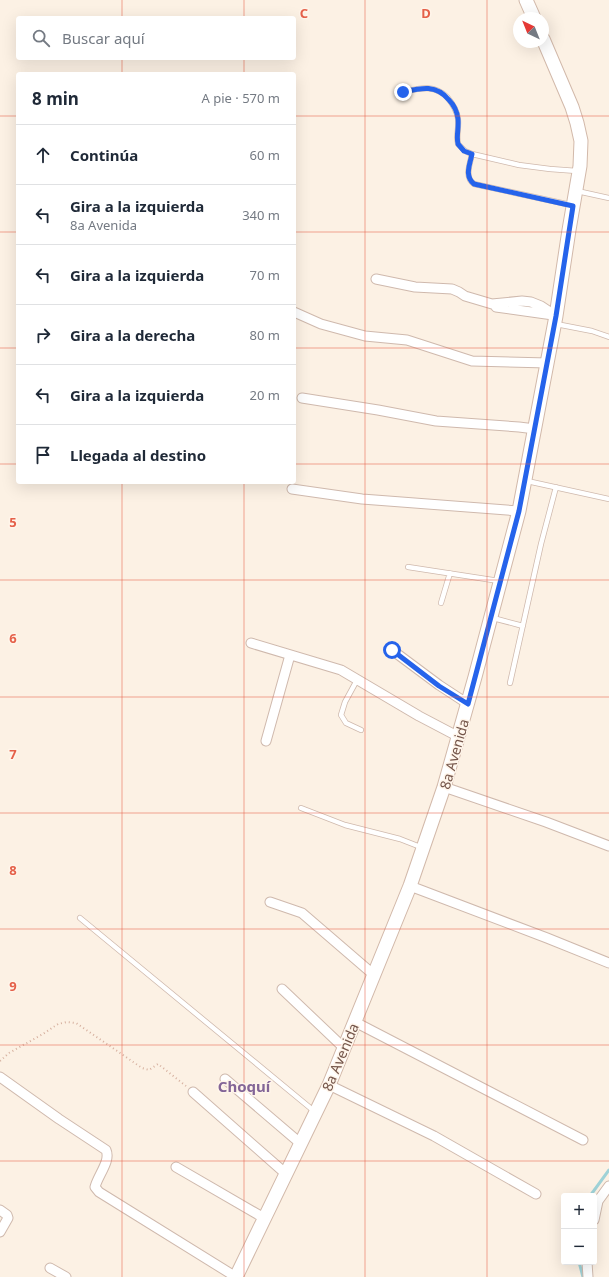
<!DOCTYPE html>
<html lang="es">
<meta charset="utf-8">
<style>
:root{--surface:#fff;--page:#f2f2f3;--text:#1f2937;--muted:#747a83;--line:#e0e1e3}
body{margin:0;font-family:"Noto Sans",sans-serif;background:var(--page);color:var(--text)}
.controls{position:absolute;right:12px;bottom:12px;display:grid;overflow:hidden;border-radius:4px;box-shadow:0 4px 16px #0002}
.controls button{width:36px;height:36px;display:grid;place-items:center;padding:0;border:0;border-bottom:1px solid var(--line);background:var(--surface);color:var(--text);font:20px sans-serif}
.compass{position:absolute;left:513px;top:12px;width:36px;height:36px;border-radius:50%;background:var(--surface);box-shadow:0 4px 16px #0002;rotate:317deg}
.stop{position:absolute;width:12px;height:12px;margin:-9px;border:3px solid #2563eb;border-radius:50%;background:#fff}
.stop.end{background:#2563eb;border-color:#fff;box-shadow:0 1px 4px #0008}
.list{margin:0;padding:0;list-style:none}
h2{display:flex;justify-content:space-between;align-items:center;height:52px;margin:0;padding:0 16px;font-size:17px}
h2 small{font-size:13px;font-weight:400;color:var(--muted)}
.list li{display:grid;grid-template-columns:26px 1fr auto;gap:12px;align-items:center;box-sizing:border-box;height:60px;padding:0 16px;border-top:1px solid var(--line)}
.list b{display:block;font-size:15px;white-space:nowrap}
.list p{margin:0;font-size:13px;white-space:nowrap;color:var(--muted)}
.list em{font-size:13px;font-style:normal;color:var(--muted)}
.icon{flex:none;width:22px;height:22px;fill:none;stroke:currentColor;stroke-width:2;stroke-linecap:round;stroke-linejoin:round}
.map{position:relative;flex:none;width:609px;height:1277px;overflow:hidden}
.search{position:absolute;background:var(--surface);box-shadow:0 4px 16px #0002;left:16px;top:16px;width:280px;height:44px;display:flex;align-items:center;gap:10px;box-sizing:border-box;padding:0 14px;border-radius:4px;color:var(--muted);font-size:15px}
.panel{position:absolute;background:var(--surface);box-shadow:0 4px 16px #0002;left:16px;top:72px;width:280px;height:412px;border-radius:4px}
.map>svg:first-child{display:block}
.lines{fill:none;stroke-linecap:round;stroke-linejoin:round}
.stream{stroke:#9fd2d7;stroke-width:3}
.lane-casing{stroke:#cfb9ad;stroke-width:6}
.street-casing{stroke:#cfb9ad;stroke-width:11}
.secondary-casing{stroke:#d2b9aa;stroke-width:15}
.path{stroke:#d6b09f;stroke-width:2;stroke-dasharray:1 3;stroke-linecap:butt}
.lane{stroke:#fff;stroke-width:4.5}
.street{stroke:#fff;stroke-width:9}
.secondary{stroke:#fff;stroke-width:13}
.route{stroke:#2563eb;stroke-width:5}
.grid{fill:none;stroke:#e5614a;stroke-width:1;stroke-opacity:0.55}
.labels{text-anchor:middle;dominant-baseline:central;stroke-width:3;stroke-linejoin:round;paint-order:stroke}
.street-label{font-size:14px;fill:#74554a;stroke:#fff5ea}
.neighbourhood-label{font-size:15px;font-weight:bold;fill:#836597;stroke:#fff5ea}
.grid-label{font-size:13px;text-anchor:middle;font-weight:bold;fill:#e5614a;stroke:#fff5ea;stroke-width:3;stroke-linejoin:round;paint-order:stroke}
</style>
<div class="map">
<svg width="609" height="1277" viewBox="0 0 609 1277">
<rect width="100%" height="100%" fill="#fcf1e4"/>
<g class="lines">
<path class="stream" d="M590 1196 609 1170
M579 1262 583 1277"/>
<g class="lane-casing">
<path id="lane" d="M403 92C420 88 434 84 447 97 453 104 457 110 458 119 459 128 456 136 458 144L465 151 472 154 519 165 550 169 577 171
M472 154C470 164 464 177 474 184L571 205
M577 191 609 198
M556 324 592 331 609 337
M527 481 609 499
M408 567 499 581
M441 603 450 573
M493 618 523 626
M357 680 345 702 341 715 346 723 361 730
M510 683 541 544 556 487
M301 808 345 825 400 839 423 848
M80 918 314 1111"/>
</g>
<g class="street-casing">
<path id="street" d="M376 279 415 287 452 289 459 292 465 296 492 304 522 301 531 302 541 306 556 316
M496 307 553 315
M294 312 321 324 365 336 407 340 472 361 548 363
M302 398 378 410 436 421 519 427 535 429
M292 489 362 499 519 511
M251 643 341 670 419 716 459 737
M392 650 439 685 468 704
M266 741 290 655
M444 787 546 822 609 846
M410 886 547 938 609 963
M270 902 302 913 374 975
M282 989 344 1048
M355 1022 583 1140
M0 1077 59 1119 106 1150C111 1161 98 1175 95 1187L99 1192 236 1277
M225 1079 300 1143
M329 1085 434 1136 536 1194
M193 1092 285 1173
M176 1167 264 1218
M0 1210 7 1215 8 1218 0 1232
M594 1220 598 1201 609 1186
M587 1262 588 1277
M50 1268 66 1277"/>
</g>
<g class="secondary-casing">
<path id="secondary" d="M526 0 534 18
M236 1277 329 1085 410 886 444 787 475 677 519 511 556 316 569 230 580 166 581 141 577 123 572 107 543 39"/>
</g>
<path class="path" d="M0 1061 9 1053 43 1034 58 1024 67 1022 76 1023 142 1068 149 1070 158 1064 186 1086"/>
<use href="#lane" class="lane"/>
<use href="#street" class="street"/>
<use href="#secondary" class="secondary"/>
</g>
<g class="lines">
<path class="route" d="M392 650 439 686 468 704 519 511 556 316 573 206 474 184C464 176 470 164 472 154L464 151 458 144C456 136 459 128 458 119 457 111 454 105 449 100 436 84 421 88 403 92"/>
</g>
<path class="grid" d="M122 0V18M244 0V18M365 0V1277M487 0V1277M122 58V74M244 58V74M0 116H18M294 116H609M0 232H18M294 232H609M0 348H18M294 348H609M0 464H18M294 464H609M122 482V1277M244 482V1277M0 580H609M0 697H609M0 813H609M0 929H609M0 1045H609M0 1161H609"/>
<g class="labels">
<g class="street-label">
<text transform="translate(454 754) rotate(-74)">8a Avenida</text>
<text transform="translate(340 1057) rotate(-67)">8a Avenida</text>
</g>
<g class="neighbourhood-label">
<text x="244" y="1086">Choquí</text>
</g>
</g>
<g class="grid-label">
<text x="304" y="18">C</text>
<text x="426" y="18">D</text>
<text x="13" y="527">5</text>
<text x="13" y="643">6</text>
<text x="13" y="759">7</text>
<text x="13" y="875">8</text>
<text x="13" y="991">9</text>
</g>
</svg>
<div class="controls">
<button>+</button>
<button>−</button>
</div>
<svg class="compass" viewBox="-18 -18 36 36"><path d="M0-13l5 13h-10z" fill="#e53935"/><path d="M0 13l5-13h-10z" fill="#747a83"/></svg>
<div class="stop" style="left:392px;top:650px"></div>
<div class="stop end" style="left:403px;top:92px"></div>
<div class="search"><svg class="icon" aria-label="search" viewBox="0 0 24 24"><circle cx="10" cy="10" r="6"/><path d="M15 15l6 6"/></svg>Buscar aquí</div>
<section class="panel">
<h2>8 min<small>A pie · 570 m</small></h2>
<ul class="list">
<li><svg class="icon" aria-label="ahead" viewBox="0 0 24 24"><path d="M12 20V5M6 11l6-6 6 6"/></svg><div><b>Continúa</b></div><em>60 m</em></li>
<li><svg class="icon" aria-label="left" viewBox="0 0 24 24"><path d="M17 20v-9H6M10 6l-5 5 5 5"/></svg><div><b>Gira a la izquierda</b><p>8a Avenida</p></div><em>340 m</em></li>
<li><svg class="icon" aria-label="left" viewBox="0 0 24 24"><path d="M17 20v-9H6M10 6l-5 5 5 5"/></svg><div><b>Gira a la izquierda</b></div><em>70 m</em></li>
<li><svg class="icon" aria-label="right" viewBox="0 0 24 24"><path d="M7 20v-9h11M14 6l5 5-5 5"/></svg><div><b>Gira a la derecha</b></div><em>80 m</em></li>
<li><svg class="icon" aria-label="left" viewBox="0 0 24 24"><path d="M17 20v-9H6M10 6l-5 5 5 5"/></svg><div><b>Gira a la izquierda</b></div><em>20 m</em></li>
<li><svg class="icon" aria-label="arrive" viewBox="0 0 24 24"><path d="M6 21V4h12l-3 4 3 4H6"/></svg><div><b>Llegada al destino</b></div></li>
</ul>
</section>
</div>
